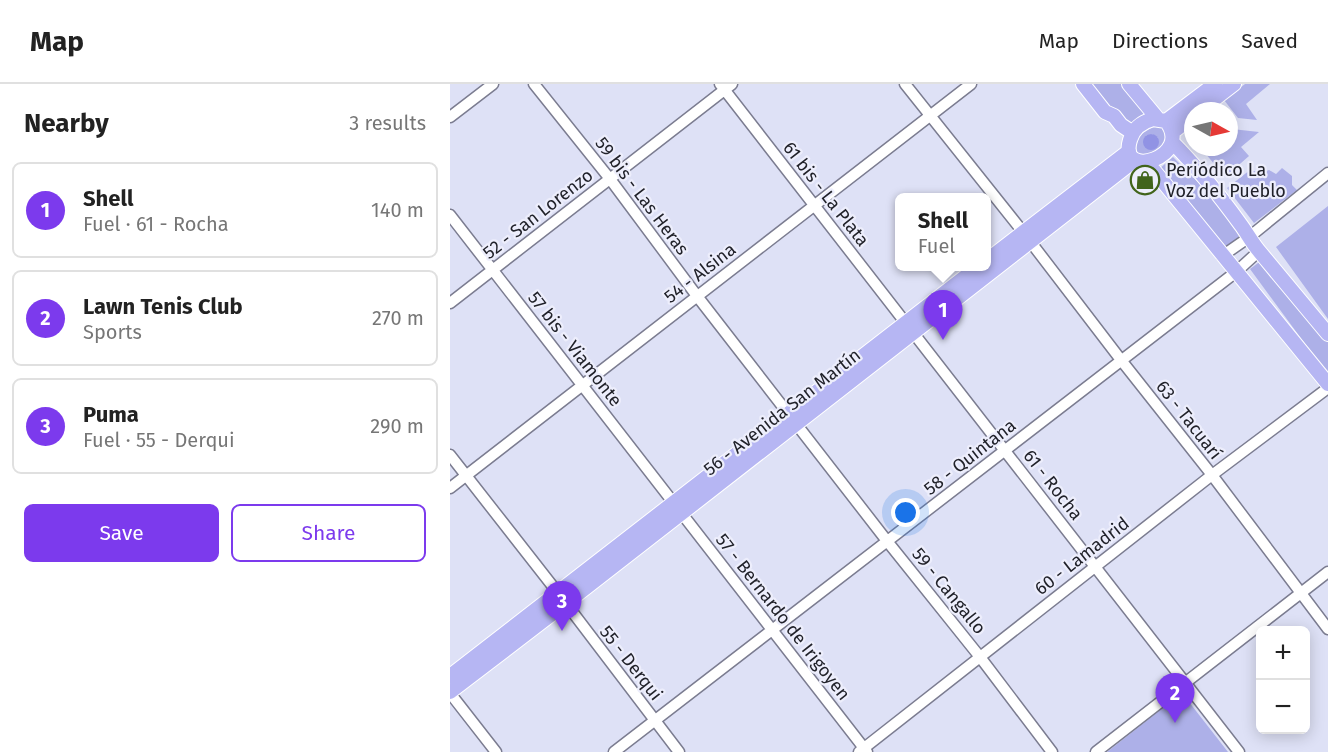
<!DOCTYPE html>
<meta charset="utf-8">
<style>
:root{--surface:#fff;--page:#f2f2f2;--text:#222;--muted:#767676;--line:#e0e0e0;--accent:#7c3aed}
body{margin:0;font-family:"Fira Sans",sans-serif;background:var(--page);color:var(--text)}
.controls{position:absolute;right:18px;bottom:18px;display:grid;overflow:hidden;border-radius:9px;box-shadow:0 3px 15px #0003}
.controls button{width:54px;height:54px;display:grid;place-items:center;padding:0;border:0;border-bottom:2px solid var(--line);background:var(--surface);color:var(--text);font:30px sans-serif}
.compass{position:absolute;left:734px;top:18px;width:54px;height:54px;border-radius:50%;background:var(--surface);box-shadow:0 3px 15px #0003;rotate:98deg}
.you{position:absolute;left:456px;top:429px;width:21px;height:21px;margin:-15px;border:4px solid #fff;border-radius:50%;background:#1a73e8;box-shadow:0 0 0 9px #1a73e833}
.badge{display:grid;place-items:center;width:39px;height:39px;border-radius:50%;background:var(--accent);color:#fff;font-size:20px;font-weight:700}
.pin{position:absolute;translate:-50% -50px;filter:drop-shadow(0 2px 3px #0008)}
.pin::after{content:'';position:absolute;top:32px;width:21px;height:18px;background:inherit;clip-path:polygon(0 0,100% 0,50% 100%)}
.popup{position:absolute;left:445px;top:109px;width:96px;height:78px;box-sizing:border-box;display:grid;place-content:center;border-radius:9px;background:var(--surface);filter:drop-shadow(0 2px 4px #0005);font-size:20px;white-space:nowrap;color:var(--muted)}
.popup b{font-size:22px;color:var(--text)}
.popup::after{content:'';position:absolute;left:50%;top:100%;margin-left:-12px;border:12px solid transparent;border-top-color:var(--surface)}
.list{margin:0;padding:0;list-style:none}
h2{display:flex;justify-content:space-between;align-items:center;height:78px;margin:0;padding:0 24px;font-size:26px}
h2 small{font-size:20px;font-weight:400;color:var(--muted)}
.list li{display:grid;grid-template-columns:39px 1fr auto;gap:18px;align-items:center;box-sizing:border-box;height:96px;margin:0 12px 12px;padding:0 12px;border:2px solid var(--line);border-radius:9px}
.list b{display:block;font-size:22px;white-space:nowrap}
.list p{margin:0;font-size:20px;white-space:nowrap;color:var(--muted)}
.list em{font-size:20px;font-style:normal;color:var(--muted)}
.actions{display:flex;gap:12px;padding:18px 24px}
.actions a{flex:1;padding:14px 0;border:2px solid var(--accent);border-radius:9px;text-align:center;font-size:21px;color:var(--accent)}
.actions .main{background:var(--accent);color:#fff}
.map{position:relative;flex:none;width:878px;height:668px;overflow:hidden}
header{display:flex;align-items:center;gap:36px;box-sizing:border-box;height:84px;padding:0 30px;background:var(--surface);border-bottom:2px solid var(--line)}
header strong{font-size:28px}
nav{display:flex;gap:33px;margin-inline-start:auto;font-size:21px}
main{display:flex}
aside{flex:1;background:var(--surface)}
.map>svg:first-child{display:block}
.green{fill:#adb0e8;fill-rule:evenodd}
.water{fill:#9193e4}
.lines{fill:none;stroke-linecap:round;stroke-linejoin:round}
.minor-casing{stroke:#7b7c90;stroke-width:13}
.major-casing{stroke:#fff;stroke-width:16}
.minor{stroke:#fff;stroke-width:10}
.major{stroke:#b6b6f3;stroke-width:14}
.labels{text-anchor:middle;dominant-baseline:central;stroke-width:4.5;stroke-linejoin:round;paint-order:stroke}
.poi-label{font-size:18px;fill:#21222a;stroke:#edeefc;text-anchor:start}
.street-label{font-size:18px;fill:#21222a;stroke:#edeefc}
</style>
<header>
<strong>Map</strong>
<nav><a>Map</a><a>Directions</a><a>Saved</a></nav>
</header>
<main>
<aside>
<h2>Nearby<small>3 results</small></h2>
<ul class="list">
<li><span class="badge">1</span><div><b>Shell</b><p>Fuel · 61 - Rocha</p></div><em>140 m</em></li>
<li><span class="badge">2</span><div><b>Lawn Tenis Club</b><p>Sports</p></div><em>270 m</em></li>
<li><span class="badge">3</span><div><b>Puma</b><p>Fuel · 55 - Derqui</p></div><em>290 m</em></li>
</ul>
<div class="actions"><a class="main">Save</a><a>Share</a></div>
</aside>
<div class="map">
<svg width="878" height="668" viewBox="0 0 878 668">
<rect width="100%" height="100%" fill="#dee1f6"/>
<path class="green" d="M638 0H673L697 31 685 46 676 36 656 24Z
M795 0H820L796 20 807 36 788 34 774 16Z
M779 41 782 45 809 48 791 63 799 72 775 93 750 63H779Z
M706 42 712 44 719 55 706 70 688 73C683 56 691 48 706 42ZM702 50 708 54 705 64 700 65 694 55 697 51Z
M723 73 793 143 788 154 772 167 708 86Z
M832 84 842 92V101L847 106 804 139 777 104 800 86 811 89 819 86 826 90Z
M878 122V235L826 163Z
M816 173 878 257V291L800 185Z
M732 609 778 668H657Z"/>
<path class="water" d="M693 58a8 8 0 1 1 16 0a8 8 0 1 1-16 0Z"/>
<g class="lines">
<g class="minor-casing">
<path id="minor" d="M84 0 160 95 247 212 437 457 530 573 602 668
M270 0 789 668
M455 0 573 148 671 276 762 391 878 545
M0 33 43 0
M0 131 417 668
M772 172 798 154 878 89
M0 219 282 0
M0 371 108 509 229 668
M0 404 521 0
M0 609 46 668
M164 668 786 188 809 167
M409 668 762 391 878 304
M646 668 878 488"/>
</g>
<g class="major-casing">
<path id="major" d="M633 0 655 28 664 32 671 41 683 49
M679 0 708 35
M749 27 784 0
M703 35 716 37C745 73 667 97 680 56 683 45 692 38 703 35Z
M716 37 765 0
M723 48 743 32
M722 58C747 83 770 112 791 141 797 149 802 159 809 167L878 250
M697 78 878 300
M536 177 679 67
M0 592 529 182
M0 608 115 520 685 76"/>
</g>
<use href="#minor" class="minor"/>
<use href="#major" class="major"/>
</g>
<defs>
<g id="shop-ring" transform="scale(1.5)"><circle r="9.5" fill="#edeefc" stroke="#41641b" stroke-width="1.5"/><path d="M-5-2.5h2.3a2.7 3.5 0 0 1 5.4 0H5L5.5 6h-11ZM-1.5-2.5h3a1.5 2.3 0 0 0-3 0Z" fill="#41641b"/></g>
</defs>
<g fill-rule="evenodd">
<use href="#shop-ring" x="695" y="96"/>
</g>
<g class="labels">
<g class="poi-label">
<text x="716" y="86">Periódico La<tspan x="716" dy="21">Voz del Pueblo</tspan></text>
</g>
<g class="street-label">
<text transform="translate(376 110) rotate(52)">61 bis - La Plata</text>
<text transform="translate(192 112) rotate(53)">59 bis - Las Heras</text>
<text transform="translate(88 130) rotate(-38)">52 - San Lorenzo</text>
<text transform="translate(250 189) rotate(-38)">54 - Alsina</text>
<text transform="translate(125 265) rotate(52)">57 bis - Viamonte</text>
<text transform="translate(332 328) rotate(-38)">56 - Avenida San Martín</text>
<text transform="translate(739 336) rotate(52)">63 - Tacuarí</text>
<text transform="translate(520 373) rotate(-38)">58 - Quintana</text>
<text transform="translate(603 401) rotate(52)">61 - Rocha</text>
<text transform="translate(632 472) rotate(-38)">60 - Lamadrid</text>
<text transform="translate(499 507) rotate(51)">59 - Cangallo</text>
<text transform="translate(333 533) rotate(52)">57 - Bernardo de Irigoyen</text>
<text transform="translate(181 579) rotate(52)">55 - Derqui</text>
</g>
</g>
</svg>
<div class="controls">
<button>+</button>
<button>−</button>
</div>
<svg class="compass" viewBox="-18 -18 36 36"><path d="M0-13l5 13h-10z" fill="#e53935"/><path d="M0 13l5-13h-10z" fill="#767676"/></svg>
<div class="you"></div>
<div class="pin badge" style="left:493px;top:256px">1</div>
<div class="popup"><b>Shell</b>Fuel</div>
<div class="pin badge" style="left:725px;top:639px">2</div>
<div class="pin badge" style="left:112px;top:547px">3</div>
</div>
</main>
